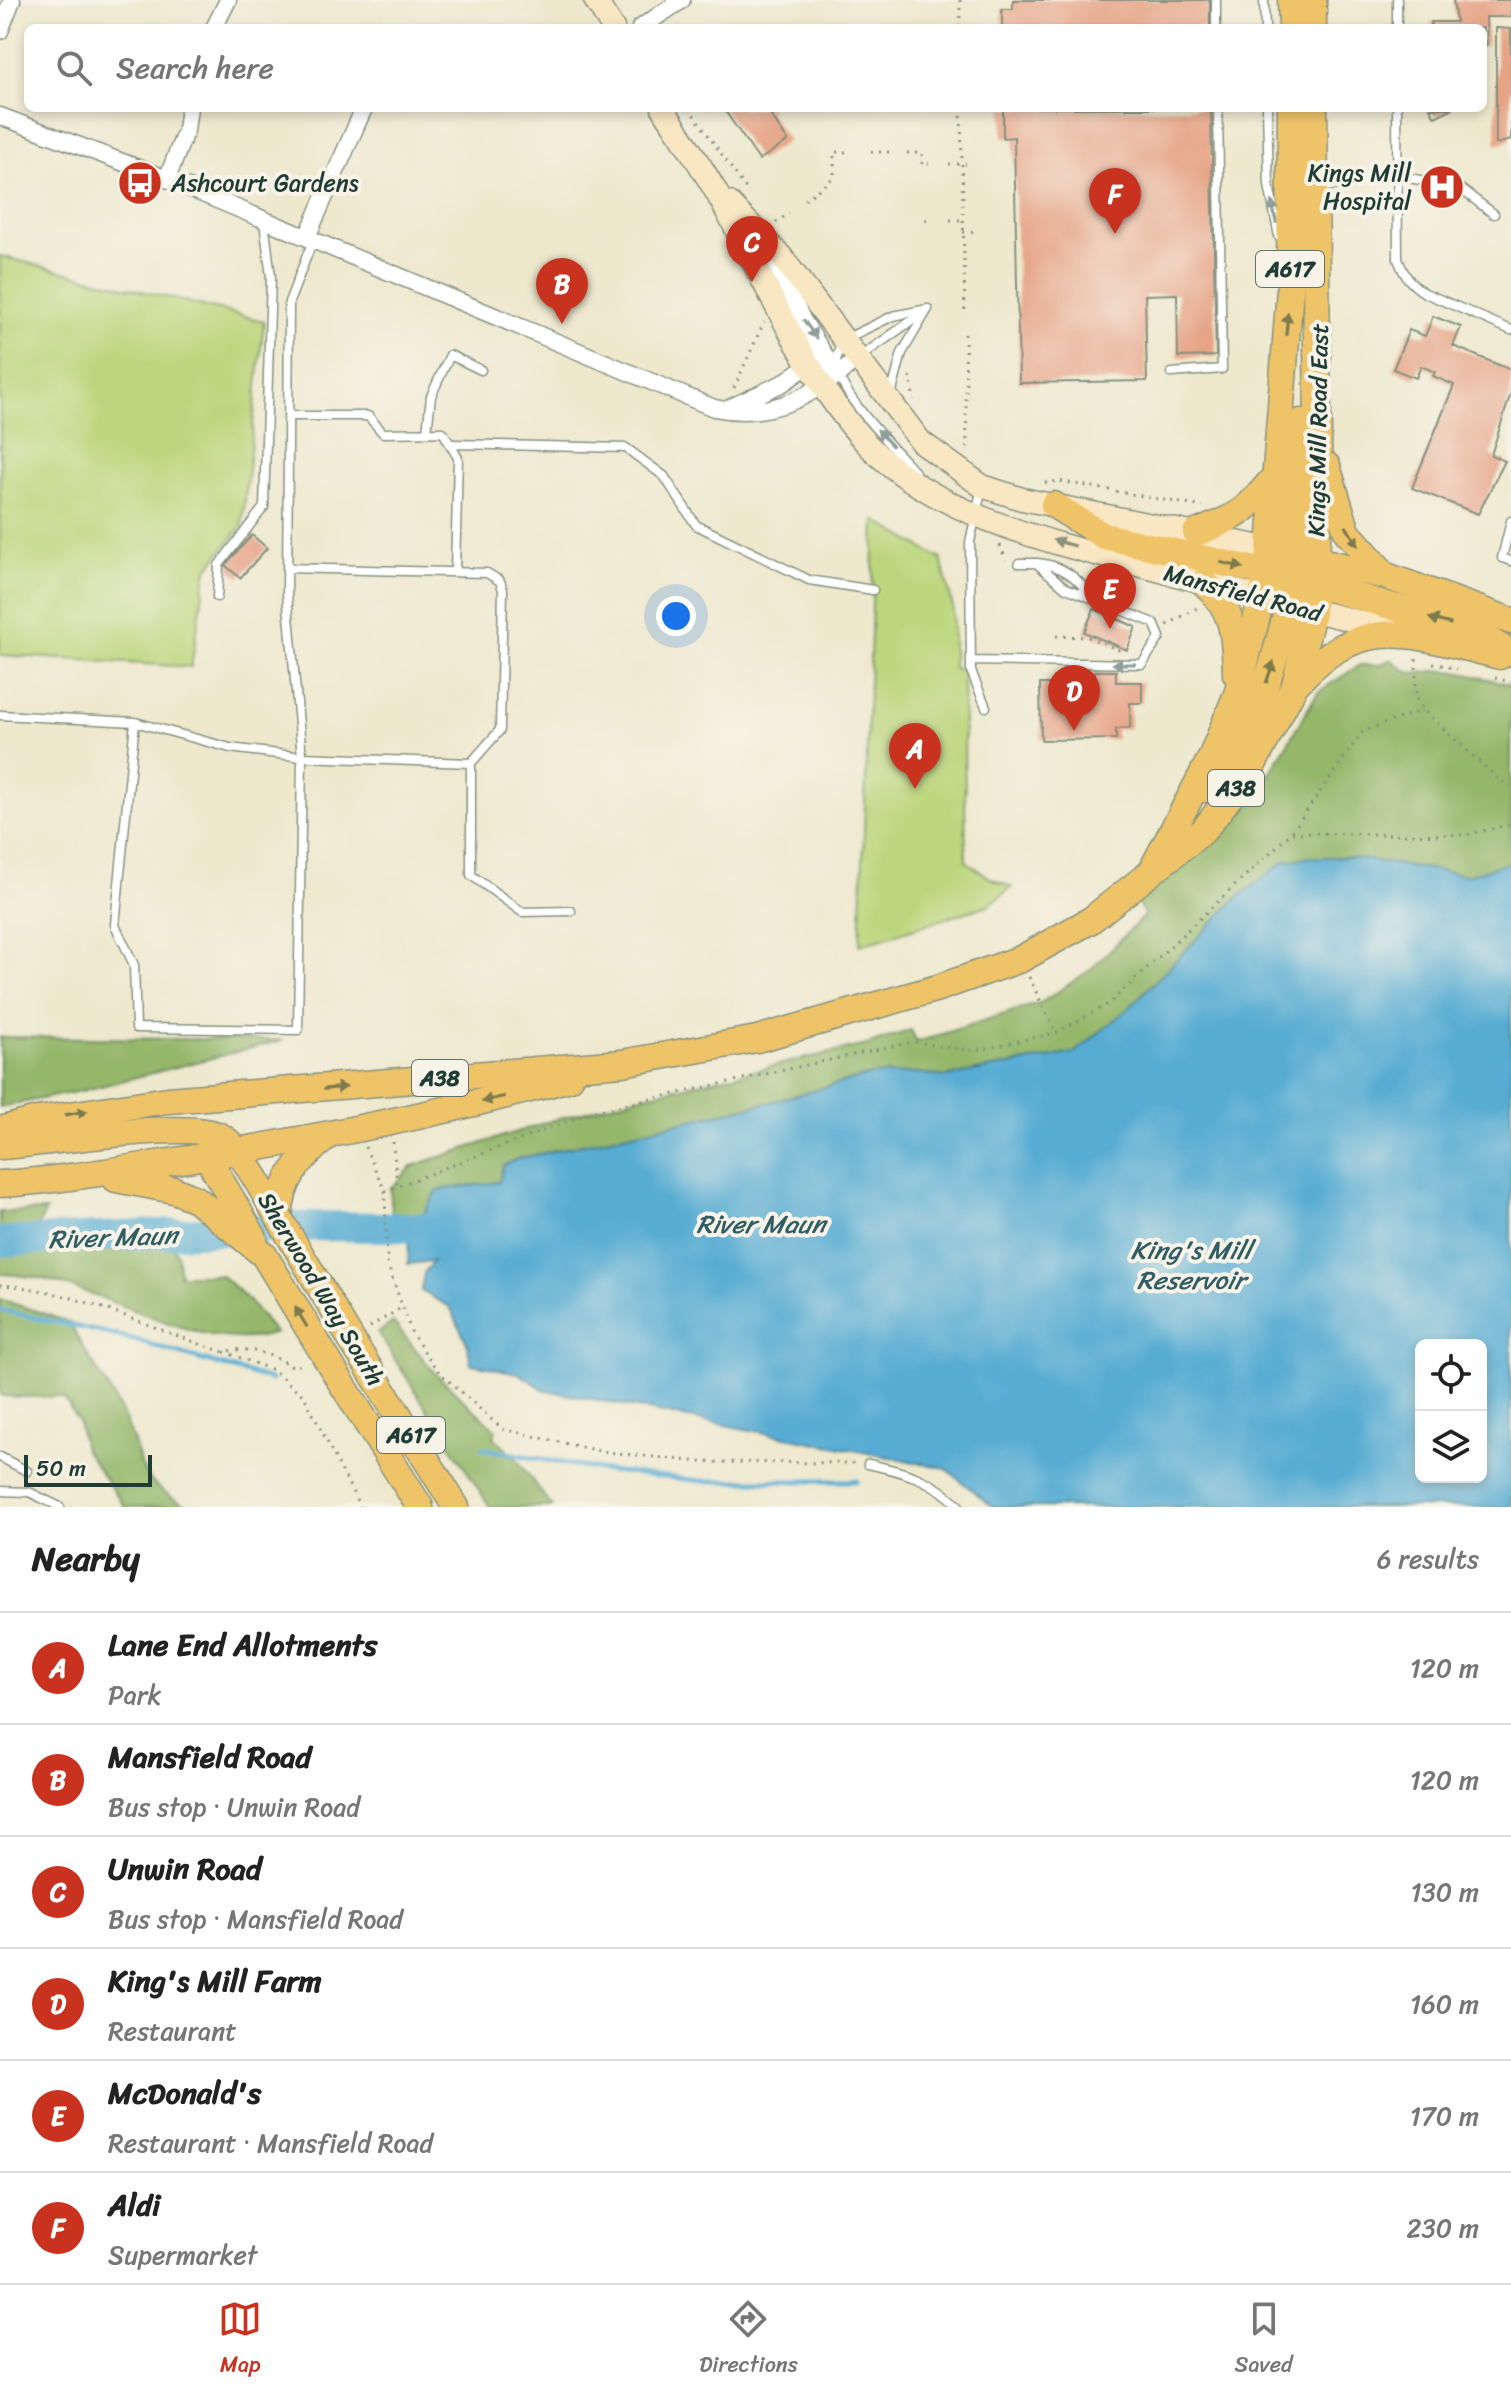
<!DOCTYPE html>
<meta charset="utf-8">
<style>
:root{--surface:#fff;--page:#f6f6f6;--text:#222;--muted:#767676;--line:#e0e0e0;--accent:#c8321e}
body{margin:0;font-family:Sriracha,sans-serif;background:var(--page);color:var(--text)}
.controls{position:absolute;right:24px;bottom:24px;display:grid;overflow:hidden;border-radius:12px;box-shadow:0 4px 12px #0003}
.controls button{width:72px;height:72px;display:grid;place-items:center;padding:0;border:0;border-bottom:2px solid var(--line);background:var(--surface);color:var(--text);font:40px sans-serif}
.scale{position:absolute;left:24px;bottom:20px;width:128px;box-sizing:border-box;padding-left:8px;border:4px solid #1f3d34;border-top:0;font-size:22px;line-height:28px;white-space:nowrap;color:#1f3d34;-webkit-text-stroke:6px #f7f3e8;paint-order:stroke}
.you{position:absolute;left:676px;top:616px;width:28px;height:28px;margin:-20px;border:6px solid #fff;border-radius:50%;background:#1a73e8;box-shadow:0 0 0 12px #1a73e833}
.badge{display:grid;place-items:center;width:52px;height:52px;border-radius:50%;background:var(--accent);color:#fff;font-size:26px;font-weight:700}
.pin{position:absolute;translate:-50% -66px;filter:drop-shadow(0 2px 4px #0008)}
.pin::after{content:'';position:absolute;top:42px;width:28px;height:24px;background:inherit;clip-path:polygon(0 0,100% 0,50% 100%)}
.list{margin:0;padding:0;list-style:none}
h2{display:flex;justify-content:space-between;align-items:center;height:104px;margin:0;padding:0 32px;font-size:34px}
h2 small{font-size:26px;font-weight:400;color:var(--muted)}
.list li{display:grid;grid-template-columns:52px 1fr auto;gap:24px;align-items:center;box-sizing:border-box;height:112px;padding:0 32px;border-top:2px solid var(--line)}
.list b{display:block;font-size:30px;white-space:nowrap}
.list p{margin:0;font-size:26px;white-space:nowrap;color:var(--muted)}
.list em{font-size:26px;font-style:normal;color:var(--muted)}
.icon{flex:none;width:44px;height:44px;fill:none;stroke:currentColor;stroke-width:2;stroke-linecap:round;stroke-linejoin:round}
.map{position:relative;flex:none;width:1511px;height:1507px;overflow:hidden}
.search{position:absolute;background:var(--surface);box-shadow:0 4px 12px #0003;left:24px;right:24px;top:24px;height:88px;display:flex;align-items:center;gap:20px;box-sizing:border-box;padding:0 28px;border-radius:12px;color:var(--muted);font-size:30px}
.sheet{height:776px;background:var(--surface)}
nav{display:flex;justify-content:space-around;align-items:center;box-sizing:border-box;height:112px;border-top:2px solid var(--line);background:var(--surface);font-size:22px;color:var(--muted)}
nav a{display:grid;justify-items:center;gap:4px}
nav .on{color:var(--accent)}
.map>svg:first-child{display:block}
.green{fill:#bbd67b;stroke:#6d8a58;stroke-width:2}
.forest{fill:#94b76b;stroke:#5a7a50;stroke-width:2}
.water{fill:#56acd3;stroke:#3a7484;stroke-width:2;fill-rule:evenodd}
.lines{fill:none;stroke-linecap:round;stroke-linejoin:round}
.stream{stroke:#56acd3;stroke-width:5}
.river{stroke:#56acd3;stroke-width:30}
.building{fill:#e6a385}
.service-casing{stroke:#869280;stroke-width:11}
.minor-casing{stroke:#869280;stroke-width:19}
.secondary-casing{stroke:#869280;stroke-width:25}
.trunk-casing{stroke:#869280;stroke-width:29}
.path{stroke:#869280;stroke-width:3;stroke-dasharray:2 6;stroke-linecap:butt}
.service{stroke:#fff;stroke-width:8}
.minor{stroke:#fff;stroke-width:16}
.secondary{stroke:#f9e7c3;stroke-width:22}
.trunk{stroke:#efc469;stroke-width:26}
.trunk-bridge-casing{stroke:#869280;stroke-width:29;stroke-linecap:butt}
.trunk-bridge{stroke:#efc469;stroke-width:26}
.oneway{fill:#8f9e9a}
.oneway2{fill:#7d7a4c}
.oneway3{fill:#8c927c}
.labels{text-anchor:middle;dominant-baseline:central;stroke-width:8;stroke-linejoin:round;paint-order:stroke}
.shield{fill:#f7f3e8;stroke:#60746a;stroke-width:2}
.shield-label{font-size:22px;font-weight:bold;fill:#1f3d34}
.poi-label{font-size:24px;fill:#1f3d34;stroke:#f7f3e8;text-anchor:end}
.street-label{font-size:24px;fill:#1f3d34;stroke:#f7f3e8}
.water-label{font-size:26px;font-style:italic;fill:#305e64;stroke:#f7f3e8}
</style>
<div class="map">
<svg width="1511" height="1507" viewBox="0 0 1511 1507">
<rect width="100%" height="100%" fill="#f7f3e8"/>
<filter id="ink" filterUnits="userSpaceOnUse"><feTurbulence type="fractalNoise" baseFrequency=".0125" numOctaves="2"/><feDisplacementMap in="SourceGraphic" scale="16" xChannelSelector="R" yChannelSelector="G"/><feConvolveMatrix kernelMatrix="1 2 1 2 8 2 1 2 1" color-interpolation-filters="sRGB"/></filter>
<filter id="wash" filterUnits="userSpaceOnUse"><feTurbulence type="fractalNoise" baseFrequency=".006" numOctaves="4" result="noise"/><feDisplacementMap in="SourceGraphic" scale="32" xChannelSelector="R" yChannelSelector="G"/><feGaussianBlur stdDeviation="1.8" result="paint"/><feColorMatrix in="noise" values="0 0 0 0 0 0 0 0 0 0 0 0 0 0 0 0 0 1.4 0 .05"/><feComposite in="paint" operator="in"/></filter>
<g filter="url(#wash)">
<rect width="100%" height="100%" fill="#eee8cd"/>
<path class="green" d="M0 256 264 321 242 526 207 569 191 667 0 655Z
M875 520 941 559 953 608V668L963 670 966 861 990 878 1012 887 989 905 860 945Z"/>
<path class="forest" d="M1391 659C1414 683 1422 668 1449 671 1469 673 1491 680 1511 685V862L1467 875 1348 857 1285 861 1236 899 1128 1009 1074 1053 946 1077 918 1073 871 1075 767 1103 517 1159 499 1182 438 1190 421 1218 392 1213 390 1189 413 1166 550 1121 637 1097 866 1045 911 1030 917 1042 1042 1002 1090 970 1145 915 1135 900 1259 792 1318 692 1360 665H1380Z
M0 1037 284 1040 81 1091 0 1107Z
M46 1211 34 1233 162 1224 177 1254 180 1275H221L246 1298 275 1333C212 1357 109 1293 43 1279 29 1276 14 1275 0 1274V1212Z
M0 1299 69 1322C89 1362 117 1394 132 1437 137 1449 140 1468 148 1478 159 1490 174 1499 189 1507H125L84 1449 78 1421 64 1398C42 1394 21 1400 0 1395Z
M393 1322 434 1372 496 1430 494 1437 516 1458 552 1507H490L378 1333Z"/>
<path class="water" d="M1310 857H1348L1467 875 1511 862V1507H993L945 1468 545 1390 518 1373 471 1364 467 1343 450 1307 421 1291 424 1273 433 1261 408 1264 409 1228 421 1218 438 1190 499 1182 503 1166 517 1159 767 1103 871 1075 918 1073 946 1077 1074 1053 1128 1009 1236 899 1285 861ZM1421 1345H1481V1477H1421Z"/>
<g class="lines">
<path class="stream" d="M0 1310 124 1337 271 1380
M482 1448 600 1470 703 1481H857"/>
<path class="river" d="M0 1242 318 1226 449 1228"/>
</g>
<g id="blocks">
<path class="building" d="M1013 0H1210V28H1002V9H1013Z
M1453 0H1511V17H1486L1487 45 1483 46V28H1431V22H1456Z
M1496 28 1511 29V140L1496 144Z
M723 108H772L768 111 788 141 759 160Z
M1003 108H1211L1216 356 1178 357 1177 294 1145 295 1147 381 1019 383 1014 137 1003 138Z
M1430 108H1453L1435 117Z
M1433 316 1461 327 1453 346 1511 370V393L1491 455 1505 461 1478 514 1412 488 1454 385 1433 376 1435 372 1421 366 1416 378 1393 369 1409 330 1425 336Z
M252 535 267 548 240 578 225 565Z
M1094 609 1136 627 1127 650 1084 632Z
M1095 671H1116V682H1142V703H1130V728L1116 729V739L1041 740 1040 684H1095Z"/>
</g>
</g>
<g filter="url(#ink)">
<use href="#blocks" fill-opacity="0" stroke="#869280" stroke-width="2"/>
<g class="lines">
<g class="service-casing">
<path id="service" d="M1216 0V28
M1264 0 1265 28
M1397 28V0
M1267 108 1269 185 1279 237
M1397 108 1398 259C1404 275 1410 284 1425 293L1511 330
M1398 176 1458 187 1494 214
M1320 188 1356 181
M860 357 921 314
M1172 373 1222 369 1218 108
M891 395 902 353 928 309
M288 416H368L383 433 443 432 458 458 455 570
M427 432 431 396 450 355 481 370
M453 444 626 448 664 476 696 525 809 580 873 590
M915 472C895 450 837 392 836 364 836 356 840 347 843 340L893 316 928 309
M982 487 970 542 971 671 986 707
M1511 521 1502 558 1511 561
M1037 563C1061 565 1077 576 1090 596
M287 568 487 573 500 581 503 590 500 730 471 763V875L522 912 571 911
M217 597 219 565 264 507 271 277 264 221
M971 661 1142 664 1160 637 1154 623 1066 588 1036 563H1019
M0 715 135 722 230 748 302 757 471 763
M135 722 115 925 134 965 136 1028 298 1030 302 757 287 594 289 302 313 240
M0 1457 27 1471
M868 1464C905 1472 933 1479 960 1507
M0 1491 29 1492 60 1507"/>
</g>
<g class="minor-casing">
<path id="minor" d="M214 28 228 0
M640 28 682 0
M0 31 12 0
M0 116 167 179 714 408C773 420 814 395 858 359
M167 179 186 130 189 108
M307 237 364 108
M772 256 802 319 831 365 825 384
M729 408 783 383 817 359"/>
</g>
<g class="secondary-casing">
<path id="secondary" d="M595 0 613 28
M663 108C680 135 699 162 715 190 763 274 801 372 867 444 940 522 1076 548 1176 575 1249 594 1320 613 1393 630
M729 203 781 256 921 442 982 486 1022 499 1286 552"/>
</g>
<g class="trunk-casing">
<path id="trunk" d="M1291 0 1292 28
M1313 0V28
M1327 466 1347 532 1386 576
M1054 505 1104 536 1268 573 1281 582
M1196 533C1240 516 1247 511 1277 474
M1315 560 1386 576 1511 621
M1301 580 1469 629 1511 653
M1203 582C1234 608 1235 636 1236 674
M1265 596 1280 581 1295 554 1301 422
M1298 682C1364 610 1417 636 1500 656
M1205 789C1241 754 1260 706 1274 659 1284 626 1288 594 1310 567
M1155 864 1211 758 1237 694 1268 573 1290 289 1291 108
M0 1130 37 1120 168 1100 622 1063 757 1039 938 988 1021 959 1091 920 1203 831 1249 772 1295 685 1312 613 1319 510 1314 108
M210 1141 213 1167 254 1238
M0 1146C44 1144 191 1118 222 1137 243 1149 265 1197 279 1218
M116 1179 174 1190 196 1199 264 1255
M0 1184C65 1180 129 1168 194 1158 320 1138 446 1113 570 1078
M279 1218C281 1180 299 1159 328 1136
M352 1341 456 1507
M339 1379 420 1507"/>
</g>
<path class="path" d="M960 0V28
M689 108 749 193
M961 108 965 312
M871 152H889
M907 153H922V164H929
M949 164H966
M805 200 834 177V152H849
M925 220H928
M950 220H962
M776 223 789 213
M963 232H978
M965 334 967 450
M910 376 914 400
M734 388 764 322
M1045 483 1059 481 1203 507
M1000 545 1006 560
M1167 625 1199 607
M1056 636 1088 637 1121 651
M1416 659V697L1423 710 1499 780 1511 786
M1433 663 1457 669
M1495 678 1511 682
M1292 833 1466 835 1511 824
M1029 977 1055 1032
M393 1142 397 1186
M365 1147 385 1191 387 1263 412 1334 437 1370 502 1429 599 1451 700 1462 856 1463
M385 1191 592 1112 912 1042 974 1051 1056 1033 1110 1003 1291 833 1363 731 1423 710
M0 1285C76 1289 152 1330 224 1352 250 1345 271 1355 294 1367L301 1365
M370 1327 401 1308
M224 1352 273 1370 304 1396 360 1507"/>
<use href="#service" class="service"/>
<use href="#minor" class="minor"/>
<use href="#secondary" class="secondary"/>
<use href="#trunk" class="trunk"/>
<g class="trunk-bridge-casing">
<path id="trunk-bridge" d="M279 1218 352 1341
M264 1255 339 1379"/>
</g>
<use href="#trunk-bridge" class="trunk-bridge"/>
</g>
<defs><path id="oneway-solid" d="M-6-.8H1V-3.2L6.5 0L1 3.2V.8H-6Z" transform="scale(2)"/></defs>
<g class="oneway">
<use href="#oneway-solid" transform="translate(1274 212) rotate(-101)"/>
<use href="#oneway-solid" transform="translate(810 329) rotate(55)"/>
<use href="#oneway-solid" transform="translate(885 438) rotate(-132)"/>
<use href="#oneway-solid" transform="translate(1124 664) rotate(-180)"/>
</g>
<g class="oneway2">
<use href="#oneway-solid" transform="translate(1287 324) rotate(-85)"/>
<use href="#oneway-solid" transform="translate(1352 536) rotate(59)"/>
<use href="#oneway-solid" transform="translate(1232 565) rotate(13)"/>
<use href="#oneway-solid" transform="translate(1440 621) rotate(-164)"/>
<use href="#oneway-solid" transform="translate(1270 672) rotate(-71)"/>
<use href="#oneway-solid" transform="translate(335 1088) rotate(-5)"/>
<use href="#oneway-solid" transform="translate(493 1099) rotate(167)"/>
<use href="#oneway-solid" transform="translate(76 1113) rotate(-10)"/>
<use href="#oneway-solid" transform="translate(301 1317) rotate(-121)"/>
</g>
<use class="oneway3" href="#oneway-solid" transform="translate(1064 543) rotate(-164)"/>
</g>
<defs>
<g id="bus-disc" transform="scale(2.3)"><circle r="9.5" fill="#c8321e" stroke="#f7f3e8"/><path d="M-5-6H5V4H4V6H2V4H-2V6H-4V4H-5ZM-3.5-4V0h7V-4ZM-3.5 1.2v1.5H-2V1.2ZM2 1.2v1.5H3.5V1.2Z" fill="#fff"/></g>
<g id="hospital-disc" transform="scale(2.3)"><circle r="9.5" fill="#c8321e" stroke="#f7f3e8"/><path d="M-5-5h3v3.5h4V-5h3V5h-3V1.5h-4V5h-3Z" fill="#fff"/></g>
</defs>
<g fill-rule="evenodd">
<use href="#bus-disc" x="140" y="183"/>
<use href="#hospital-disc" x="1442" y="187"/>
</g>
<g class="labels">
<g class="shield">
<rect x="1256" y="251" width="68" height="36" rx="6"/>
<rect x="1208" y="770" width="56" height="36" rx="6"/>
<rect x="412" y="1060" width="56" height="36" rx="6"/>
<rect x="377" y="1417" width="68" height="36" rx="6"/>
</g>
<g class="shield-label">
<text x="1290" y="269">A617</text>
<text x="1236" y="788">A38</text>
<text x="440" y="1078">A38</text>
<text x="411" y="1435">A617</text>
</g>
<g class="poi-label">
<text x="1411" y="173">Kings Mill<tspan x="1411" dy="28">Hospital</tspan></text>
<text x="171" y="183" text-anchor="start">Ashcourt Gardens</text>
</g>
<g class="street-label">
<text transform="translate(1318 430) rotate(-89)">Kings Mill Road East</text>
<text transform="translate(1243 593) rotate(15)">Mansfield Road</text>
<text transform="translate(321 1289) rotate(59)">Sherwood Way South</text>
</g>
<g class="water-label">
<text x="761" y="1224">River Maun</text>
<text transform="translate(113 1237) rotate(-2)">River Maun</text>
<text x="1191" y="1250">King's Mill<tspan x="1191" dy="30">Reservoir</tspan></text>
</g>
</g>
</svg>
<div class="controls">
<button><svg class="icon" aria-label="locate" viewBox="0 0 24 24"><circle cx="12" cy="12" r="6"/><path d="M12 2v4M12 18v4M2 12h4M18 12h4"/></svg></button>
<button><svg class="icon" aria-label="layers" viewBox="0 0 24 24"><path d="M12 4l9 5-9 5-9-5zM3 14l9 5 9-5"/></svg></button>
</div>
<div class="scale">50 m</div>
<div class="you"></div>
<div class="pin badge" style="left:915px;top:789px">A</div>
<div class="pin badge" style="left:562px;top:324px">B</div>
<div class="pin badge" style="left:752px;top:282px">C</div>
<div class="pin badge" style="left:1074px;top:731px">D</div>
<div class="pin badge" style="left:1110px;top:629px">E</div>
<div class="pin badge" style="left:1115px;top:234px">F</div>
<div class="search"><svg class="icon" aria-label="search" viewBox="0 0 24 24"><circle cx="10" cy="10" r="6"/><path d="M15 15l6 6"/></svg>Search here</div>
</div>
<section class="sheet">
<h2>Nearby<small>6 results</small></h2>
<ul class="list">
<li><span class="badge">A</span><div><b>Lane End Allotments</b><p>Park</p></div><em>120 m</em></li>
<li><span class="badge">B</span><div><b>Mansfield Road</b><p>Bus stop · Unwin Road</p></div><em>120 m</em></li>
<li><span class="badge">C</span><div><b>Unwin Road</b><p>Bus stop · Mansfield Road</p></div><em>130 m</em></li>
<li><span class="badge">D</span><div><b>King's Mill Farm</b><p>Restaurant</p></div><em>160 m</em></li>
<li><span class="badge">E</span><div><b>McDonald's</b><p>Restaurant · Mansfield Road</p></div><em>170 m</em></li>
<li><span class="badge">F</span><div><b>Aldi</b><p>Supermarket</p></div><em>230 m</em></li>
</ul>
</section>
<nav>
<a class="on"><svg class="icon" aria-label="map" viewBox="0 0 24 24"><path d="M3 6l6-2 6 2 6-2v14l-6 2-6-2-6 2zM9 4v14M15 6v14"/></svg>Map</a>
<a><svg class="icon" aria-label="directions" viewBox="0 0 24 24"><path d="M12 3l9 9-9 9-9-9zM9 14v-3h6M13 9l2 2-2 2"/></svg>Directions</a>
<a><svg class="icon" aria-label="saved" viewBox="0 0 24 24"><path d="M7 4h10v16l-5-4-5 4z"/></svg>Saved</a>
</nav>
